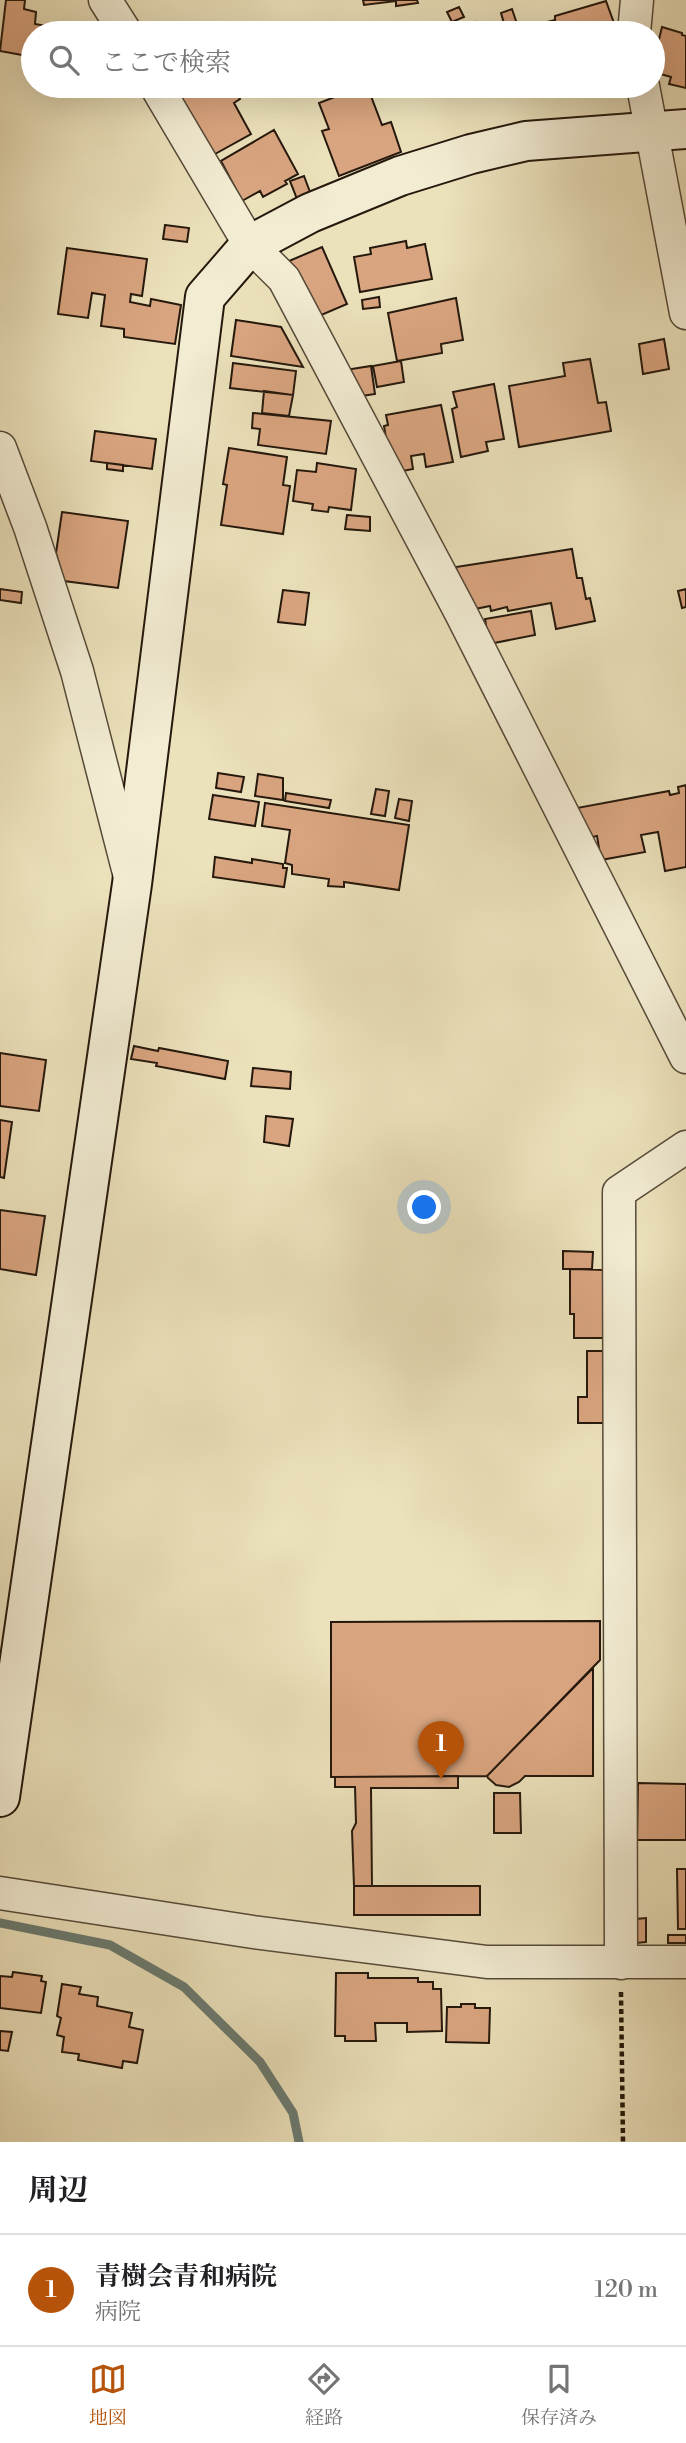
<!DOCTYPE html>
<html lang="ja">
<meta charset="utf-8">
<style>
:root{--surface:#fff;--page:#f6f6f6;--text:#202124;--muted:#757577;--line:#e0e0e0;--accent:#b45309}
body{margin:0;font-family:"Libre Bodoni","Noto Serif JP",serif;background:var(--page);color:var(--text)}
.you{position:absolute;left:425px;top:1208px;width:24px;height:24px;margin:-18px;border:5px solid #fff;border-radius:50%;background:#1a73e8;box-shadow:0 0 0 10px #1a73e833}
.badge{display:grid;place-items:center;width:46px;height:46px;border-radius:50%;background:var(--accent);color:#fff;font-size:23px;font-weight:700}
.pin{position:absolute;translate:-50% -58px;filter:drop-shadow(0 2px 4px #0008)}
.pin::after{content:'';position:absolute;top:37px;width:24px;height:21px;background:inherit;clip-path:polygon(0 0,100% 0,50% 100%)}
.list{margin:0;padding:0;list-style:none}
h2{display:flex;justify-content:space-between;align-items:center;height:91px;margin:0;padding:0 28px;font-size:30px}
h2 small{font-size:23px;font-weight:400;color:var(--muted)}
.list li{display:grid;grid-template-columns:46px 1fr auto;gap:21px;align-items:center;box-sizing:border-box;height:112px;padding:0 28px;border-top:2px solid var(--line)}
.list b{display:block;font-size:26px;white-space:nowrap}
.list p{margin:0;font-size:23px;white-space:nowrap;color:var(--muted)}
.list em{font-size:23px;font-style:normal;color:var(--muted)}
.icon{flex:none;width:38px;height:38px;fill:none;stroke:currentColor;stroke-width:2;stroke-linecap:round;stroke-linejoin:round}
.map{position:relative;flex:none;width:686px;height:2142px;overflow:hidden}
.search{position:absolute;background:var(--surface);box-shadow:0 7px 28px #0002;left:21px;right:21px;top:21px;height:77px;display:flex;align-items:center;gap:18px;box-sizing:border-box;padding:0 24px;border-radius:38px;color:var(--muted);font-size:26px}
.sheet{height:203px;background:var(--surface)}
nav{display:flex;justify-content:space-around;align-items:center;box-sizing:border-box;height:98px;border-top:2px solid var(--line);background:var(--surface);font-size:19px;color:var(--muted)}
nav a{display:grid;justify-items:center;gap:4px}
nav .on{color:var(--accent)}
.map>svg:first-child{display:block}
.lines{fill:none;stroke-linecap:round;stroke-linejoin:round}
.stream{stroke:#6a7b71;stroke-width:9}
.building{fill:#d9a580;stroke:#25180c;stroke-width:2}
.street-casing{stroke:#564a38;stroke-width:35}
.secondary-casing{stroke:#25180c;stroke-width:42}
.path{stroke:#25180c;stroke-width:4.5;stroke-dasharray:5 3.5;stroke-linecap:butt}
.street{stroke:#f2ecd3;stroke-width:32}
.secondary{stroke:#f2ecd3;stroke-width:38}
</style>
<div class="map">
<svg width="686" height="2142" viewBox="0 0 686 2142">
<rect width="100%" height="100%" fill="#ebe1bb"/>
<filter id="stains"><feTurbulence type="fractalNoise" baseFrequency=".00286" numOctaves="4"/><feColorMatrix values="0 0 0 0 .2 0 0 0 0 .09 0 0 0 0 .02 0 0 0 .5 -.17"/></filter>
<radialGradient id="worn" r=".72"><stop offset=".6" stop-color="#630" stop-opacity="0"/><stop offset="1" stop-color="#630" stop-opacity=".3"/></radialGradient>
<g class="lines">
<path class="stream" d="M0 1923 110 1945 184 1987 260 2062 293 2113 299 2142"/>
</g>
<path class="building" d="M6 0H25L24 9 36 12 35 24 47 26 46 33H33V57L0 51Z
M363 0H417L418 3 396 6V1L364 5Z
M606 1 614 23 610 25 612 33H530L528 27 555 20V16Z
M459 7 464 17 452 22 447 12Z
M512 9 518 27 506 30 501 13Z
M475 22 476 27 503 23 504 33H450L458 32 457 25Z
M662 27 682 33V35L686 36V88L669 84 671 77 657 73 659 65 653 64Z
M167 86H232L240 99 234 103 251 134 206 159Z
M167 86H232L240 99 234 103 251 134 206 159Z
M269 86H316L310 87V95L273 97V88Z
M483 86H518L484 91Z
M350 91 352 96 369 91 382 125 391 122 401 152 339 176 322 131 329 129 319 103Z
M274 130 298 174 285 181 287 184 263 197 260 191 242 201 221 161Z
M304 176 313 200 299 204 290 181Z
M165 225 189 228 187 242 163 239Z
M406 241 407 248 425 244 432 279 360 292 354 257 371 254 370 248Z
M322 247 347 304 312 319 289 261Z
M67 248 147 259 142 296 131 294 130 302 150 306 151 299 181 305 175 344 124 337V329L101 326 105 295 92 293 88 318 58 314Z
M379 297 380 307 363 309 362 300Z
M456 298 463 340 441 344 442 353 397 361 388 313Z
M236 320 281 327 303 367 231 356Z
M664 339 669 369 643 374 639 344Z
M590 359 598 403 606 402 611 431 519 447 509 386 565 376 563 363Z
M401 361 404 382 377 387 373 366Z
M233 363 296 371 293 395 230 388Z
M371 366 375 394 349 398 345 370Z
M494 384 504 439 486 442 488 451 461 457 452 409 457 407 453 392Z
M264 391 293 395 289 416 262 413Z
M441 405 453 462 426 467 424 454 411 456 413 469 392 473 384 426 388 425 386 415Z
M253 413 331 421 326 454 258 445 260 429 252 428Z
M95 431 156 439 152 469 91 461Z
M229 448 287 457 283 485 290 486 283 534 221 525 227 485 223 484Z
M107 463 123 465V471L107 469Z
M317 463 356 469 351 510 329 507 328 512 312 510 313 504 293 501 297 470 316 472Z
M62 512 128 521 118 588 64 581 56 553Z
M347 515 370 517V531L345 529Z
M572 549 577 578H582L586 599 590 598 595 621 556 629 551 603 508 611 507 607 491 611 490 606 465 611 456 567Z
M0 589 22 592 21 603 0 600Z
M686 589V607L682 608 678 591Z
M283 590 309 593 305 625 278 622Z
M531 611 535 635 489 644 485 619Z
M218 773 244 777 241 792 216 788Z
M258 774 283 778V800L255 796Z
M686 785V867L665 871 658 832 641 835 645 852 601 860 597 836 583 839 577 808 669 791 670 795 679 793 678 787Z
M376 789 389 791 385 816 371 814Z
M286 793 331 800 329 808 285 801Z
M213 795 259 802 255 826 209 819Z
M399 799 412 801 409 821 395 818Z
M265 803 409 825 399 890 344 882V887L328 886 329 879 292 874V865L285 863 290 830 262 826Z
M215 857 252 863V859L283 864V868H287L284 887 213 877Z
M134 1046 158 1051 159 1048 228 1061 225 1079 156 1066 157 1063 131 1059Z
M0 1053 46 1060 39 1111 0 1106Z
M253 1068 291 1072 290 1089 251 1086Z
M266 1116 293 1119 289 1146 264 1142Z
M0 1120 12 1122 4 1178 0 1177Z
M0 1210 45 1216 36 1275 0 1269Z
M563 1251 593 1252 592 1269H563Z
M570 1269 608 1270 606 1338H574V1314H570Z
M587 1351H610V1423H578V1397H587Z
M600 1621V1660L487 1776 331 1777V1622Z
M593 1668V1776H525L519 1782 509 1787 496 1785 488 1778 487 1776Z
M458 1776V1788H371L372 1886H354L352 1831 356 1823 355 1787H335V1777Z
M638 1783 686 1784V1840H637Z
M494 1793H520L521 1833H494Z
M677 1869H686V1929H678Z
M354 1886H480V1915H354Z
M646 1918V1942L636 1943V1919Z
M668 1935H686V1943H668Z
M13 1972 42 1976 41 1981 46 1982 41 2013 0 2008V1976L12 1977Z
M336 1973H368V1978H418V1982H433V1989H441L442 2031 407 2032V2023H375L376 2041H345V2036H335Z
M62 1984 81 1987 79 1994 98 1997 97 2006 132 2013 129 2027 143 2030 137 2063 123 2061 122 2068 78 2060 79 2054 62 2052 64 2037 57 2035 61 2018 57 2016Z
M461 2004H475V2008H490L489 2043 446 2042 447 2007H461Z
M0 2031 12 2032 8 2051 0 2050Z"/>
<g class="lines">
<g class="street-casing">
<path id="street" d="M105 0 126 33
M634 33 637 0
M156 86 250 245 284 279 460 611 686 1057
M643 86 686 313
M0 448 30 527 77 671 129 873
M0 1893 253 1932 487 1962H686
M621 1963 619 1192 686 1147"/>
</g>
<g class="secondary-casing">
<path id="secondary" d="M0 1797 132 884 205 297 250 245 310 213 400 176 471 154 526 141 686 129"/>
</g>
<path class="path" d="M621 1992 623 2142"/>
<use href="#street" class="street"/>
<use href="#secondary" class="secondary"/>
</g>
<rect width="100%" height="100%" filter="url(#stains)"/>
<rect width="100%" height="100%" fill="url(#worn)"/>
</svg>
<div class="you"></div>
<div class="pin badge" style="left:441px;top:1779px">1</div>
<div class="search"><svg class="icon" aria-label="search" viewBox="0 0 24 24"><circle cx="10" cy="10" r="6"/><path d="M15 15l6 6"/></svg>ここで検索</div>
</div>
<section class="sheet">
<h2>周辺<small></small></h2>
<ul class="list">
<li><span class="badge">1</span><div><b>青樹会青和病院</b><p>病院</p></div><em>120 m</em></li>
</ul>
</section>
<nav>
<a class="on"><svg class="icon" aria-label="map" viewBox="0 0 24 24"><path d="M3 6l6-2 6 2 6-2v14l-6 2-6-2-6 2zM9 4v14M15 6v14"/></svg>地図</a>
<a><svg class="icon" aria-label="directions" viewBox="0 0 24 24"><path d="M12 3l9 9-9 9-9-9zM9 14v-3h6M13 9l2 2-2 2"/></svg>経路</a>
<a><svg class="icon" aria-label="saved" viewBox="0 0 24 24"><path d="M7 4h10v16l-5-4-5 4z"/></svg>保存済み</a>
</nav>
